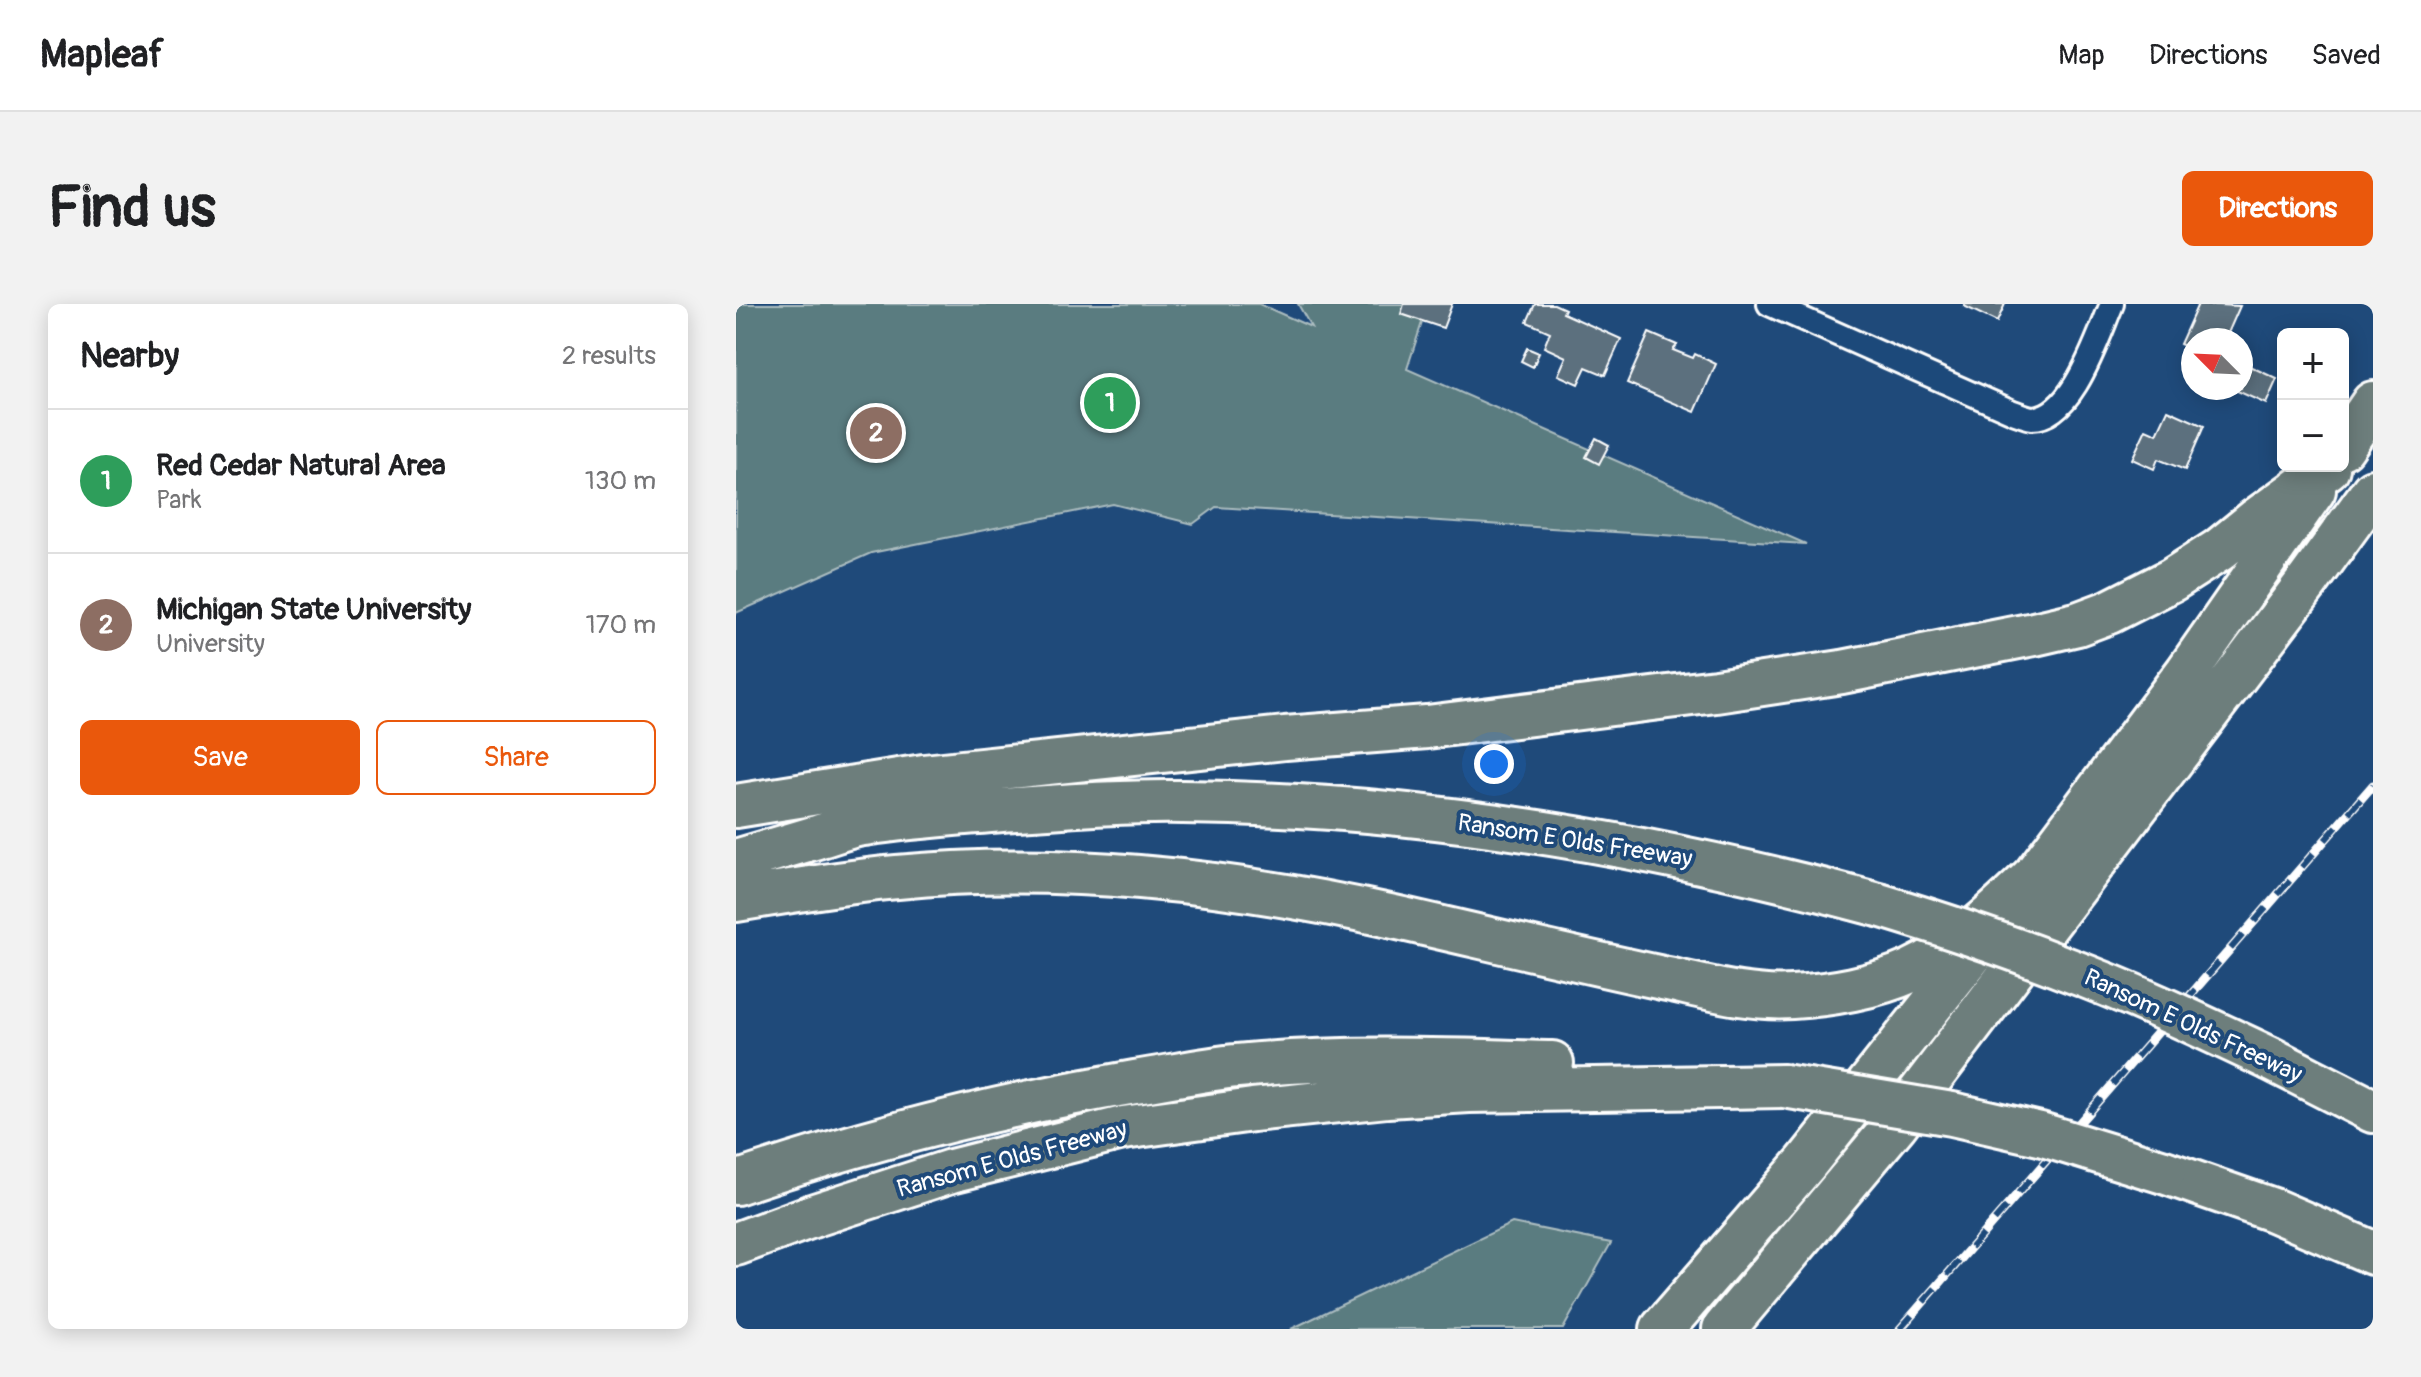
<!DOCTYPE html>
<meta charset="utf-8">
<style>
:root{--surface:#fff;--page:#f2f2f2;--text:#202124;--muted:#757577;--line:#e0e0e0;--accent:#ea580c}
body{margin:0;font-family:Pangolin,sans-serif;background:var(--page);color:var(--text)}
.controls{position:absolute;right:24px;top:24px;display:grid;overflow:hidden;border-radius:12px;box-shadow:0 4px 20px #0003}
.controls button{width:72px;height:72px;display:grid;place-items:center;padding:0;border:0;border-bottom:2px solid var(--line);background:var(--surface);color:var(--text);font:40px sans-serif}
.compass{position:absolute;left:1445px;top:24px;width:72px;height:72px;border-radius:50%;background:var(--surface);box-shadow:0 4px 20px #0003;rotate:294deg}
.you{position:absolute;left:758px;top:460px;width:28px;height:28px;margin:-20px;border:6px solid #fff;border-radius:50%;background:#1a73e8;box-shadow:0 0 0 12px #1a73e833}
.badge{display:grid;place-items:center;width:52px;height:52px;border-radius:50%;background:var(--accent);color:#fff;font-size:26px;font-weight:700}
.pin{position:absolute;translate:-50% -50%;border:4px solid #fff;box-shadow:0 2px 8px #0006}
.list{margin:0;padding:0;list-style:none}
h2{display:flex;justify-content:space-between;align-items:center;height:104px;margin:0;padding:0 32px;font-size:34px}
h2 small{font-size:26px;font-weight:400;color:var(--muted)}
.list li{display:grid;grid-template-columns:52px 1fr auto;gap:24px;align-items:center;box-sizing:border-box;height:144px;padding:0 32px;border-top:2px solid var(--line)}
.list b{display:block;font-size:30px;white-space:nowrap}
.list p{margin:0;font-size:26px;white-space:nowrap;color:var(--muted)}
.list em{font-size:26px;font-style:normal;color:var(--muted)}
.actions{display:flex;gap:16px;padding:24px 32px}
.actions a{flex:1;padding:18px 0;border:2px solid var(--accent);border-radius:12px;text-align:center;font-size:28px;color:var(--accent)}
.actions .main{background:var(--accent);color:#fff}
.map{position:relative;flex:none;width:1637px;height:1025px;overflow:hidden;border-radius:12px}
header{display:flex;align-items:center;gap:48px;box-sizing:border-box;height:112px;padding:0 40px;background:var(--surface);border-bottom:2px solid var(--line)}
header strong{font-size:38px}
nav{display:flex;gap:44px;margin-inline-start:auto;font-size:28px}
.intro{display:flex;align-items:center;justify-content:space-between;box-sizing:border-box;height:192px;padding:0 48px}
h1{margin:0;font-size:56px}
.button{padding:20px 36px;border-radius:12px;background:var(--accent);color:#fff;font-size:28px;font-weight:700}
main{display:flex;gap:48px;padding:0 48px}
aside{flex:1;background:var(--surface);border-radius:12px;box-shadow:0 4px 20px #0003}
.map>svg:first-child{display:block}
.green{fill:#5a7b80;stroke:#acbdc0;stroke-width:2}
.building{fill:#5c707e;stroke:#fff;stroke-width:2}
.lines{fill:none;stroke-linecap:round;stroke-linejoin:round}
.minor-casing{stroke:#fff;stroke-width:28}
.motorway-casing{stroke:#fff;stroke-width:48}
.minor{stroke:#1f4a7a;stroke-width:22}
.motorway{stroke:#6d7e7c;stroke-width:42}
.rail-casing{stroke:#fff;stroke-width:9}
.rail{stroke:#1f4a7a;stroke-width:6;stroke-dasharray:18;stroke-linecap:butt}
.motorway-bridge-casing{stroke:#fff;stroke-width:48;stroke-linecap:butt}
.motorway-bridge{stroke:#6d7e7c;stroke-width:42}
.labels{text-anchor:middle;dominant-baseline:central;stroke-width:8;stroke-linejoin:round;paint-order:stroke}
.street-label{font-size:24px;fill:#fff;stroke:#1f4a7a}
</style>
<header>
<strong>Mapleaf</strong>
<nav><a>Map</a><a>Directions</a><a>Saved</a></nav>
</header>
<div class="intro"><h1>Find us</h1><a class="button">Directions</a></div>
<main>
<aside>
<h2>Nearby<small>2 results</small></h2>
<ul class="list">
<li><span class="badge" style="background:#2e9e5b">1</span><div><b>Red Cedar Natural Area</b><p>Park</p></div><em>130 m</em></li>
<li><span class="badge" style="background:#8d6e63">2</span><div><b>Michigan State University</b><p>University</p></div><em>170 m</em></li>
</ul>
<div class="actions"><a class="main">Save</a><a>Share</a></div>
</aside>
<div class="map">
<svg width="1637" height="1025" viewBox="0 0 1637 1025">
<rect width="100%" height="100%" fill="#1f4a7a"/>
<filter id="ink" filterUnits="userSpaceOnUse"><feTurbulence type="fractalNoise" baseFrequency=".0125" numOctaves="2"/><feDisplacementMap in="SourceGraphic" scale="16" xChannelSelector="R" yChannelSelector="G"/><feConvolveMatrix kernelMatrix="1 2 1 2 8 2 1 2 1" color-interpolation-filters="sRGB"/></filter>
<g filter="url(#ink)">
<path class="green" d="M0 0H523L575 23 562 0H692L671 65 1070 240 480 203 457 220 377 200 135 249 0 309Z
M776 919 875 939 827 1025H555Z"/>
<path class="building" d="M668 0H716L707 24 665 10Z
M799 0H818L829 5 827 9 885 35 869 71 850 63 842 80 822 71 830 53 808 43 814 28 791 18Z
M1229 0H1269L1261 18 1228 2Z
M1462 0 1504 2 1489 36H1457V46L1444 40Z
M913 29 941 41 937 46 957 54 959 50 980 60 959 108 891 79Z
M791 44 803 49 797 63 785 57Z
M1509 60 1541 75 1530 100 1497 85 1505 84V68Z
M1432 106 1468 122 1449 166 1422 155 1418 165 1396 155 1410 125 1421 130Z
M860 134 873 141 863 160 850 153Z"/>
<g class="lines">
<g class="minor-casing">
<path id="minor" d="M1033 0 1277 108C1283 110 1290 113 1296 114 1337 114 1362 32 1376 0"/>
</g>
<g class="motorway-casing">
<path id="motorway" d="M1607 143 1637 99
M0 502 188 472 549 434 691 423 980 387 1106 368 1298 330 1341 320 1373 308 1436 276 1483 246 1520 216 1592 164
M0 557C27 549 54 541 81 533 96 529 112 522 128 520 173 513 220 510 266 506 326 502 386 497 447 498 682 500 917 540 1143 601
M0 596C53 587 107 578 161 573 327 557 496 577 658 613 746 633 834 654 922 673 966 682 1011 696 1056 693 1094 691 1139 683 1175 667 1222 645 1260 608 1298 572
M1535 755 1637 807
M1428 868 1537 906 1637 949
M0 879C131 835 263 801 399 778 433 773 467 765 501 762 606 752 711 756 816 759
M0 940 79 911 215 867 387 824 517 806 651 792 733 787 1048 782
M926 1025 1070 859 1298 572 1451 368 1578 186
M988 1025 1160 820 1572 277 1637 187"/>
</g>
<use href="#minor" class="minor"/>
<use href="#motorway" class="motorway"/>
<g class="rail-casing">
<path id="rail" d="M1164 1025 1637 481"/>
</g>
<use href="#rail" class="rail"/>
<g class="motorway-bridge-casing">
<path id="motorway-bridge" d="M1143 601C1206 620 1267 640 1328 664 1399 690 1467 723 1535 755
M1048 782 1216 810 1304 830 1428 868"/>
</g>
<use href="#motorway-bridge" class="motorway-bridge"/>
</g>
</g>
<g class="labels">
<g class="street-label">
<text transform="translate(839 537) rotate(9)">Ransom E Olds Freeway</text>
<text transform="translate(1457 722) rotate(25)">Ransom E Olds Freeway</text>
<text transform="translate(276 855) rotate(-15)">Ransom E Olds Freeway</text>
</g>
</g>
</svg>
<div class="controls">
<button>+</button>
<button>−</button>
</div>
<svg class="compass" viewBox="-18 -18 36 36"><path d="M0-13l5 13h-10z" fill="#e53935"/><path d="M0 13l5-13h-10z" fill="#757577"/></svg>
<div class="you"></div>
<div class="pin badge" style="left:374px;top:99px;background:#2e9e5b">1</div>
<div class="pin badge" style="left:140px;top:129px;background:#8d6e63">2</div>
</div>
</main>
